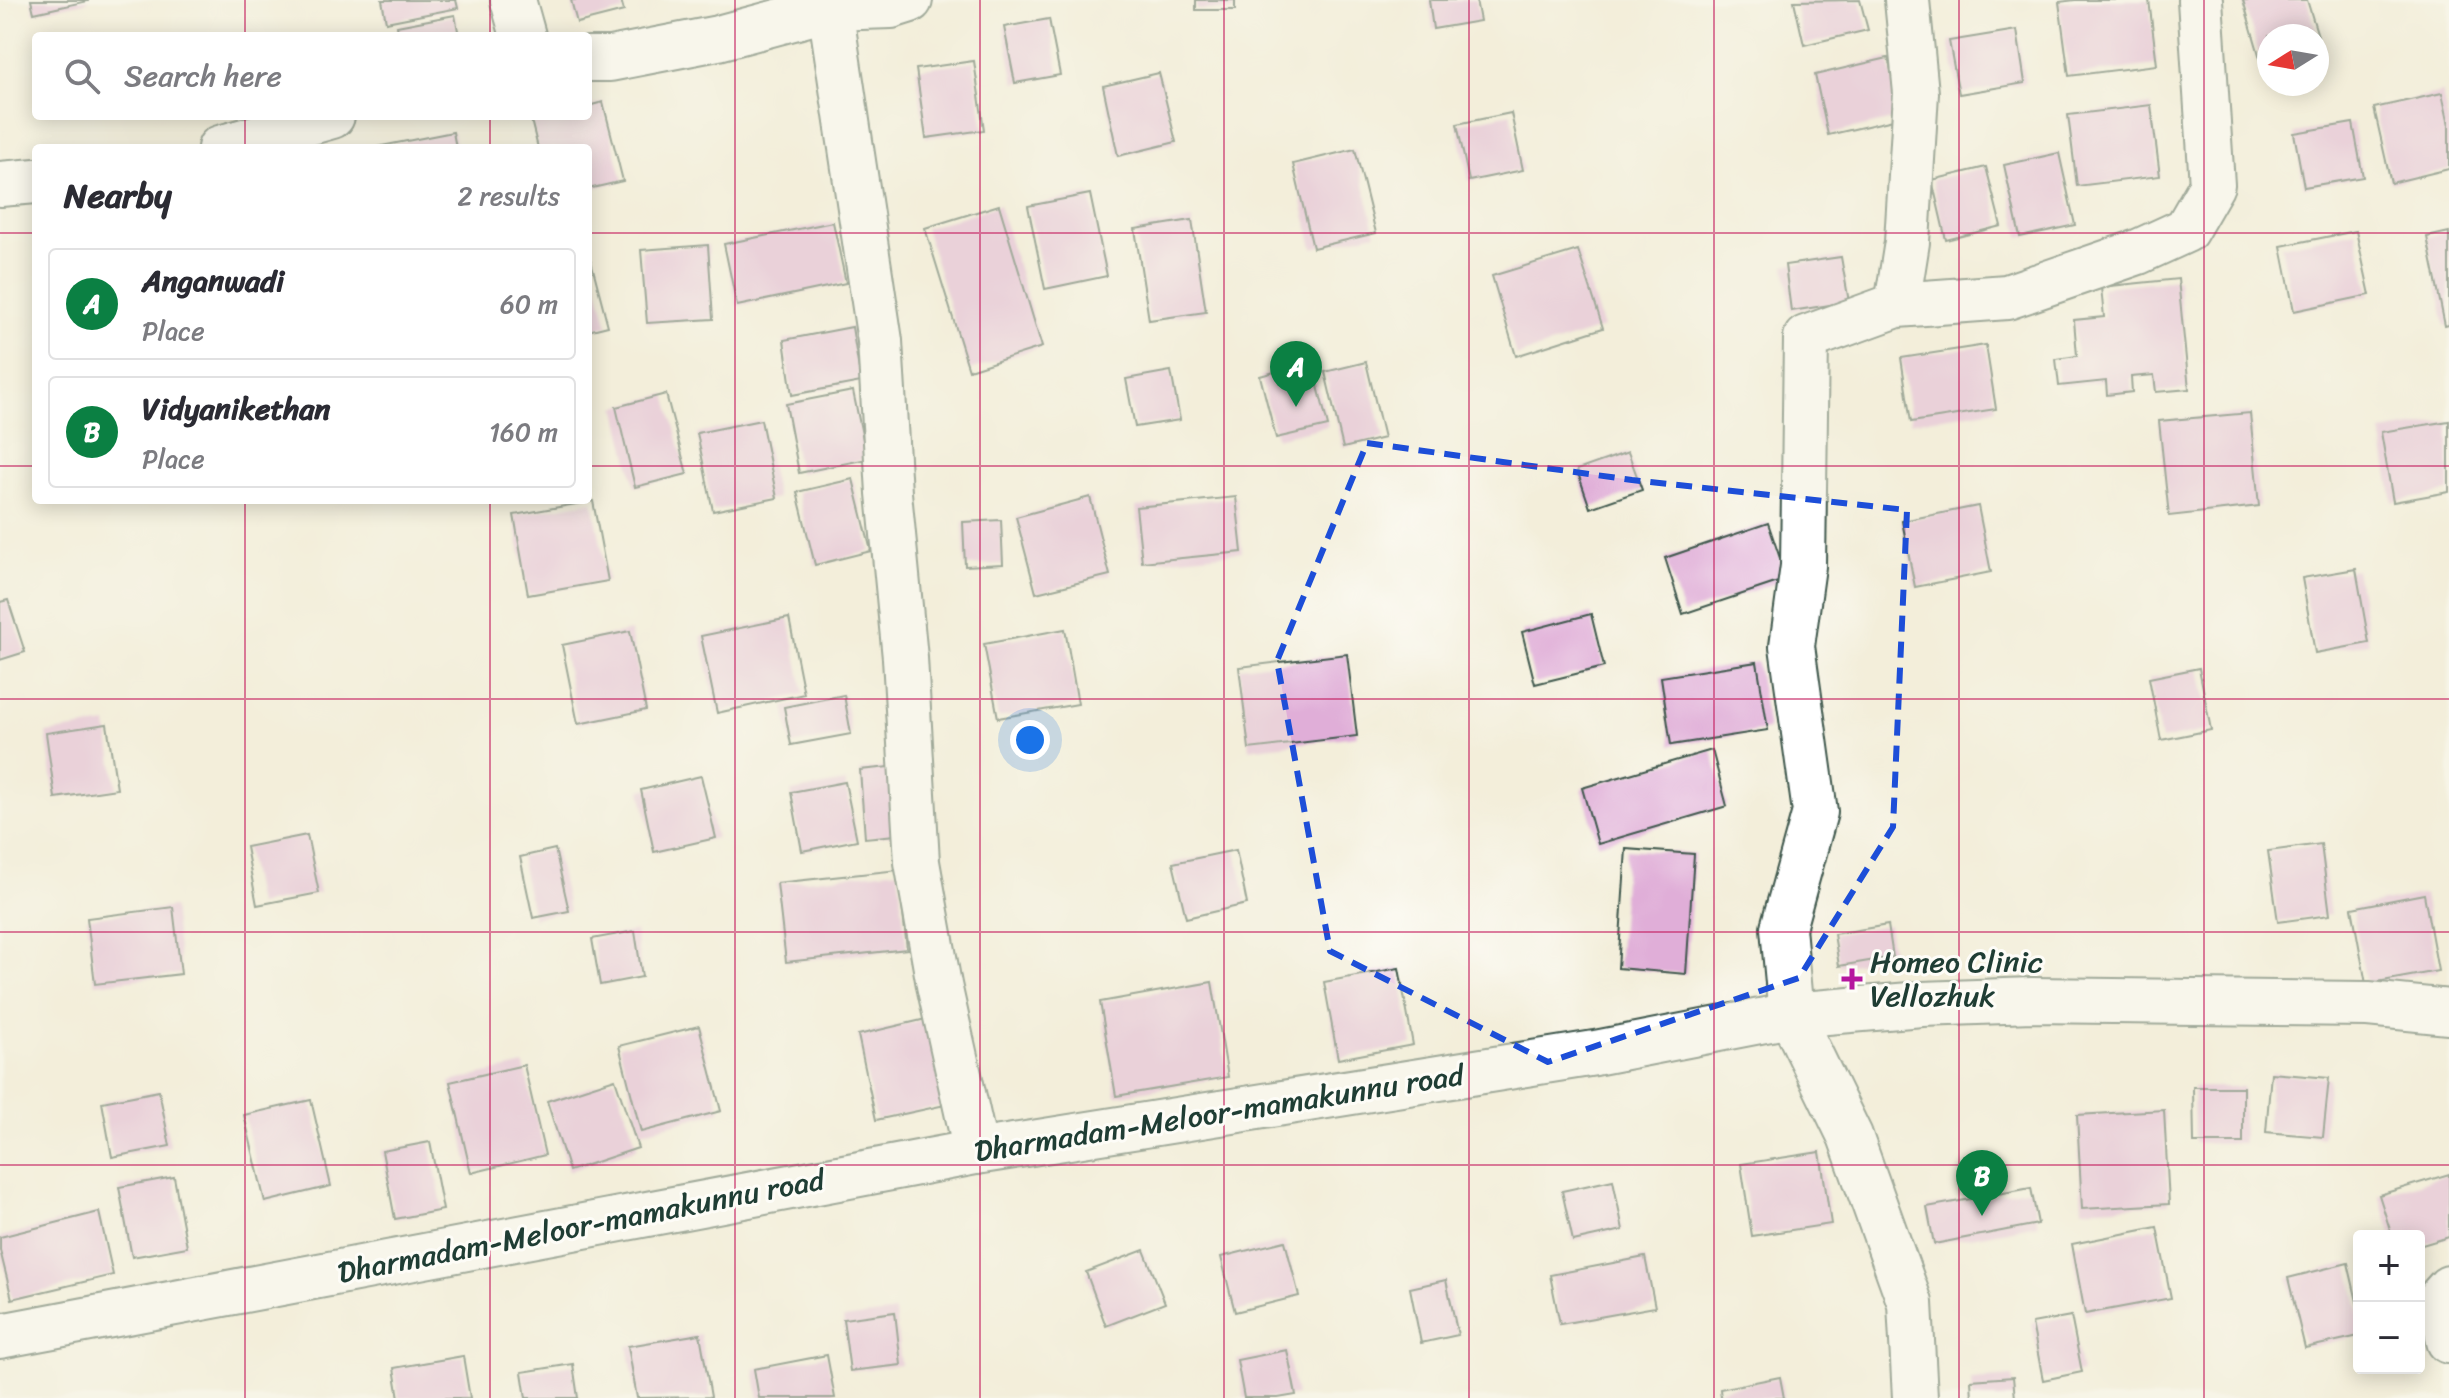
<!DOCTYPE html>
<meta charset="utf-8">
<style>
:root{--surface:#fff;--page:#f2f2f3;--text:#2b2b33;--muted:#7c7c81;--line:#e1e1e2;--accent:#0b8043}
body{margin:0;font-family:Sriracha,sans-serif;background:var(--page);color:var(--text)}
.controls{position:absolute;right:24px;bottom:24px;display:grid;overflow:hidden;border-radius:8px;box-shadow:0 4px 20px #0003}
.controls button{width:72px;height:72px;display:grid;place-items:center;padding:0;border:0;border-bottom:2px solid var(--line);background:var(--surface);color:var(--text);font:40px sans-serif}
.compass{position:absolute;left:2257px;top:24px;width:72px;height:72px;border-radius:50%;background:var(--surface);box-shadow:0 4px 20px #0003;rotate:259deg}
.you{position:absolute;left:1030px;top:740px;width:28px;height:28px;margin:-20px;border:6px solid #fff;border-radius:50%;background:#1a73e8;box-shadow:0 0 0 12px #1a73e833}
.badge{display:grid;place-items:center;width:52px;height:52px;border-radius:50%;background:var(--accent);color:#fff;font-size:26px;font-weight:700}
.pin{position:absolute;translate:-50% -66px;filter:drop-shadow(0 2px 4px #0008)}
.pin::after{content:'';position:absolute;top:42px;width:28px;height:24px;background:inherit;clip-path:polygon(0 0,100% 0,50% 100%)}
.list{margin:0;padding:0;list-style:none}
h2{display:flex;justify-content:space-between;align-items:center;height:104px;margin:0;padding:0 32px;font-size:34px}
h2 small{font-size:26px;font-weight:400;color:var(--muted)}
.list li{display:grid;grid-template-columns:52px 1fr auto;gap:24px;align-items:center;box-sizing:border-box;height:112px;margin:0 16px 16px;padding:0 16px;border:2px solid var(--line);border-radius:8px}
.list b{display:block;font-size:30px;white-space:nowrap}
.list p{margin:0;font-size:26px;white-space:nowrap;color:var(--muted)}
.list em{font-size:26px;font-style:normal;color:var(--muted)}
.icon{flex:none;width:44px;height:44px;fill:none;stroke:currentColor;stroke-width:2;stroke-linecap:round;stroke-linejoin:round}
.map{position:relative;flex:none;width:2449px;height:1398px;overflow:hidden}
.search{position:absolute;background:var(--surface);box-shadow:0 4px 20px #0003;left:32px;top:32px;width:560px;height:88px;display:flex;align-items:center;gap:20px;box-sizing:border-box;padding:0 28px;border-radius:8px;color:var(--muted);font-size:30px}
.panel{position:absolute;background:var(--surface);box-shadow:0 4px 20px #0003;left:32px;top:144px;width:560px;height:360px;border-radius:8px}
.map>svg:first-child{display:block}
.building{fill:#e0aed8}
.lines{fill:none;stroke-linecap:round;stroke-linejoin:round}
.minor-casing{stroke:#3f584d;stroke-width:48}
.major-casing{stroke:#3f584d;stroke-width:48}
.minor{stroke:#fff;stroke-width:44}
.major{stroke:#fff;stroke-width:44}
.marked{fill:none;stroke:#1d4ed8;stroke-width:6;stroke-dasharray:16 10;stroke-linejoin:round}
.grid{fill:none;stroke:#c2185b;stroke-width:2;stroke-opacity:0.55}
.poi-dot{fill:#b5179e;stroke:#fdfcf7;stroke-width:3}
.labels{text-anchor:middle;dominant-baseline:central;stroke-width:6;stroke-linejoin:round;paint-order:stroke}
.poi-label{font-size:30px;fill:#1f3d34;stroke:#fdfcf7;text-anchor:start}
.street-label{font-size:30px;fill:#1f3d34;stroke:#fdfcf7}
</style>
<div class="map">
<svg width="2449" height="1398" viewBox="0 0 2449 1398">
<rect width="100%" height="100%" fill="#fdfcf7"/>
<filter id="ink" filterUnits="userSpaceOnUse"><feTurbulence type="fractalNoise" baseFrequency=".0125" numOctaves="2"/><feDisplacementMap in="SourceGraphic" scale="16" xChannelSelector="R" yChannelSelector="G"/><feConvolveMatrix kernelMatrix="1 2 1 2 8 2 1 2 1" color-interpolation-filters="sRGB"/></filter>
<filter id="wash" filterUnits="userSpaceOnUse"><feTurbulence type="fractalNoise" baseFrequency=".006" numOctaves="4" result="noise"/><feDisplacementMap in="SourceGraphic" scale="32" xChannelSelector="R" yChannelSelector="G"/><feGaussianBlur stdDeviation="1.8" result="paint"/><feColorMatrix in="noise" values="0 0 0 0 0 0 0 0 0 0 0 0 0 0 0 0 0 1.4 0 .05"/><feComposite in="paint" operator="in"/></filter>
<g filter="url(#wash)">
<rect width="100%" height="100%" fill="#f3eeda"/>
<g id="blocks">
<path class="building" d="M31 0H88V1L34 13Z
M382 0H456L458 8 386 22Z
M571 0H621L624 11 577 23Z
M1196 0H1235V10H1196Z
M1429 0H1476L1480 21 1433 29Z
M1860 0 1868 30 1804 45 1794 1Z
M2075 0H2149L2157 65 2069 76 2059 2Z
M2243 0H2307L2318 36H2269V56L2260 58Z
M455 15 459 36H399L397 26Z
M1049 19 1060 75 1015 83 1004 27Z
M2017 30 2025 83 1959 94 1949 41Z
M1888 58 1902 118 1828 135 1815 75Z
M974 61 984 130 926 138 916 69Z
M1159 73 1176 142 1118 156 1103 86Z
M2442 93 2449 125V169L2391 183 2374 108Z
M603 102 623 181 588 189V148H538L531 120 548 116H588V106Z
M2151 105 2160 176 2077 186 2068 115Z
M1511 113 1523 170 1469 181 1457 124Z
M2353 123 2363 177 2304 187 2294 133Z
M453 132 456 148H376V147Z
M1355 149 1376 233 1313 248 1293 164Z
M2059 153 2075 225 2020 237 2004 165Z
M1986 167 2001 226 1946 240 1932 180Z
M1090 194 1107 276 1045 289 1028 206Z
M999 205 1042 347 969 370 925 228Z
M1192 220 1206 312 1149 320 1135 229Z
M833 222 846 283 737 306 724 244Z
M2356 231 2370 295 2294 311 2281 246Z
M2449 232V325L2445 326 2427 237Z
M708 245 713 319 647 323 641 250Z
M1578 250 1603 328 1516 356 1492 276Z
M1841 257 1849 302 1791 311 1785 265Z
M591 261 608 326 588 331V262Z
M2178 279 2189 389 2156 392 2154 375 2131 377 2132 392 2107 395 2106 381 2059 386 2056 359 2077 356 2074 320 2104 317 2101 287Z
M852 327 861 382 792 395 784 340Z
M1986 345 1996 409 1911 422 1901 358Z
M1366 362 1384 438 1343 448 1325 372Z
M1289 368 1295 388 1317 382 1328 426 1276 438 1260 376Z
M1171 371 1180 420 1135 427 1126 379Z
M853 391 867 459 799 473 786 404Z
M666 394 687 474 635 487 616 407Z
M2250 413 2259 506 2169 516 2159 421Z
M761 420 777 498 713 511 697 433Z
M2449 421V492L2393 502 2381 432Z
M1628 452 1642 490 1590 508 1577 470Z
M853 479 871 551 815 565 797 492Z
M1090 497 1110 575 1036 593 1016 517Z
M1236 497 1242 552 1142 562 1136 507Z
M593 501 608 581 528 595 514 515Z
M1978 506 1991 572 1915 587 1902 521Z
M1001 520 1003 564 965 566 963 522Z
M1768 523 1787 579 1683 614 1665 558Z
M2356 569 2369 643 2315 653 2302 578Z
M8 600 25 652 0 660V602Z
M1591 614 1604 667 1535 684 1522 632Z
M789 618 804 694 717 713 701 636Z
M1065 629 1078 704 998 718 984 644Z
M630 631 646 710 578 724 562 645Z
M1347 654 1357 736 1249 749 1239 667Z
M1757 662 1768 730 1671 745 1661 677Z
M2199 668 2211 730 2161 740 2149 678Z
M844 695 851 734 791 745 784 707Z
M107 724 117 789 55 798 46 733Z
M1712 750 1727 806 1598 844 1582 788Z
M889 767 895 835 865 838 860 770Z
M701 776 716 838 654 852 641 790Z
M845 782 857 840 802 851 791 792Z
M307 835 319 893 257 905 246 847Z
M2321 844 2330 915 2278 922 2268 851Z
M555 849 569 911 533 918 520 857Z
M1626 849 1694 854 1686 974 1618 968Z
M1236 850 1247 904 1186 918 1173 863Z
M898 870 907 949 786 962 777 883Z
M2424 894 2438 971 2366 984 2352 908Z
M173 907 181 974 95 984 87 918Z
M1888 925 1893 957 1839 966 1834 934Z
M635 931 642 977 600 985 592 939Z
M1399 968 1413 1045 1338 1059 1324 982Z
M1212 982 1228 1077 1116 1096 1100 1002Z
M926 1019 945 1105 876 1120 858 1035Z
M699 1026 721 1111 641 1132 619 1046Z
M524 1065 545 1155 471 1173 450 1082Z
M2271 1073 2329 1078 2323 1137 2266 1132Z
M615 1079 638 1148 569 1171 547 1101Z
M2193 1087H2243V1143H2194Z
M159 1091 170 1146 112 1157 102 1102Z
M311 1100 331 1186 265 1202 244 1115Z
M2164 1110 2169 1204 2082 1209 2077 1115Z
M430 1142 443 1210 395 1219 382 1151Z
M1820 1152 1831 1224 1752 1236 1741 1164Z
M2449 1174V1237L2419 1246V1236H2392L2379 1195Z
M174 1177 187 1247 132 1257 119 1187Z
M1613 1180 1623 1230 1573 1241 1562 1191Z
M2031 1188 2038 1224 1934 1244 1927 1207Z
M99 1212 113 1275 12 1299 0 1250V1237Z
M2157 1227 2171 1298 2085 1314 2072 1244Z
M1285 1241 1299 1296 1235 1312 1221 1257Z
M1144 1250 1165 1303 1106 1326 1086 1272Z
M1645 1257 1655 1307 1560 1324 1550 1275Z
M2348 1263 2359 1310V1336L2305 1348 2288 1278Z
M1446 1280 1458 1335 1421 1343 1410 1288Z
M895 1312 901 1365 850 1371 843 1319Z
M2071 1316 2082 1372 2043 1380 2032 1323Z
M700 1334 711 1397 637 1398 628 1346Z
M1287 1350 1296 1395 1278 1398H1244L1237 1360Z
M827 1355 835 1398H759L754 1369Z
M463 1356 470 1398H399L394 1368Z
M573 1364 578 1398H526L522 1372Z
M1780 1377 1784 1398H1721L1720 1389Z
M2013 1377 2015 1398H1972L1971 1380Z"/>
</g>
</g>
<g filter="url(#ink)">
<use href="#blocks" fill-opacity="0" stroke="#3f584d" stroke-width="2"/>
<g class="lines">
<g class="minor-casing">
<path id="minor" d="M513 0 523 36
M1907 0 1916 93 1907 242 1897 305 1806 338 1803 566 1792 646 1815 812 1783 928 1791 1015 1850 1136 1910 1303 1915 1398
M830 8 891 6 910 0
M588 59H610L718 38 830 8 880 341 889 493 905 658 917 862 939 985 976 1152
M220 148 332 116
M0 184 36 181
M1897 305 2007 297 2138 252 2186 230 2212 185 2200 0
M2449 1288 2441 1297 2449 1341"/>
</g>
<g class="major-casing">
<path id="major" d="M0 1336 976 1152 1595 1053 1791 1015 1922 1004 2032 1000 2368 1004 2449 1012"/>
</g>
<use href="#minor" class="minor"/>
<use href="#major" class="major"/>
</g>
</g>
<path d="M0 0H2449V1398H0ZM1367 443 1632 480 1907 510 1893 827 1799 978 1548 1062 1330 951 1277 661Z" fill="#f3eeda" fill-opacity=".55" fill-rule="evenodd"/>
<path class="marked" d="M1367 443 1632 480 1907 510 1893 827 1799 978 1548 1062 1330 951 1277 661Z"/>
<path class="grid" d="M245 0V36M490 0V36M735 0V1398M980 0V1398M1224 0V1398M1469 0V1398M1714 0V1398M1959 0V1398M2204 0V1398M245 116V148M490 116V148M0 233H36M588 233H2449M0 466H36M588 466H2449M245 500V1398M490 500V1398M0 699H2449M0 932H2449M0 1165H2449"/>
<path class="poi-dot" d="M1848 967h8v8h8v8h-8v8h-8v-8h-8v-8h8z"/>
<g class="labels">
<g class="poi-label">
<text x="1870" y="962">Homeo Clinic<tspan x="1870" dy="34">Vellozhuk</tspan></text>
</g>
<g class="street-label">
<text transform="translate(1219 1113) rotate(-9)">Dharmadam-Meloor-mamakunnu road</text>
<text transform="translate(581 1226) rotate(-11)">Dharmadam-Meloor-mamakunnu road</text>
</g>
</g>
</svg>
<div class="controls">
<button>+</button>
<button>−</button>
</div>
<svg class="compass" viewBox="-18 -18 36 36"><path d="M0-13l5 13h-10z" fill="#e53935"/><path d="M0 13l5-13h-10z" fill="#7c7c81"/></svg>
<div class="you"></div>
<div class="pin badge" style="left:1296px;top:407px">A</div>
<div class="pin badge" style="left:1982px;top:1216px">B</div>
<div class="search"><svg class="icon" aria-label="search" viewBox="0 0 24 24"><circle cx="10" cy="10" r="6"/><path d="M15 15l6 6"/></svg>Search here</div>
<section class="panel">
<h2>Nearby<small>2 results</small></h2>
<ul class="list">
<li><span class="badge">A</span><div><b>Anganwadi</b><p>Place</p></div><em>60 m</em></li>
<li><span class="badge">B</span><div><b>Vidyanikethan</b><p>Place</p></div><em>160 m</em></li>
</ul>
</section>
</div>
